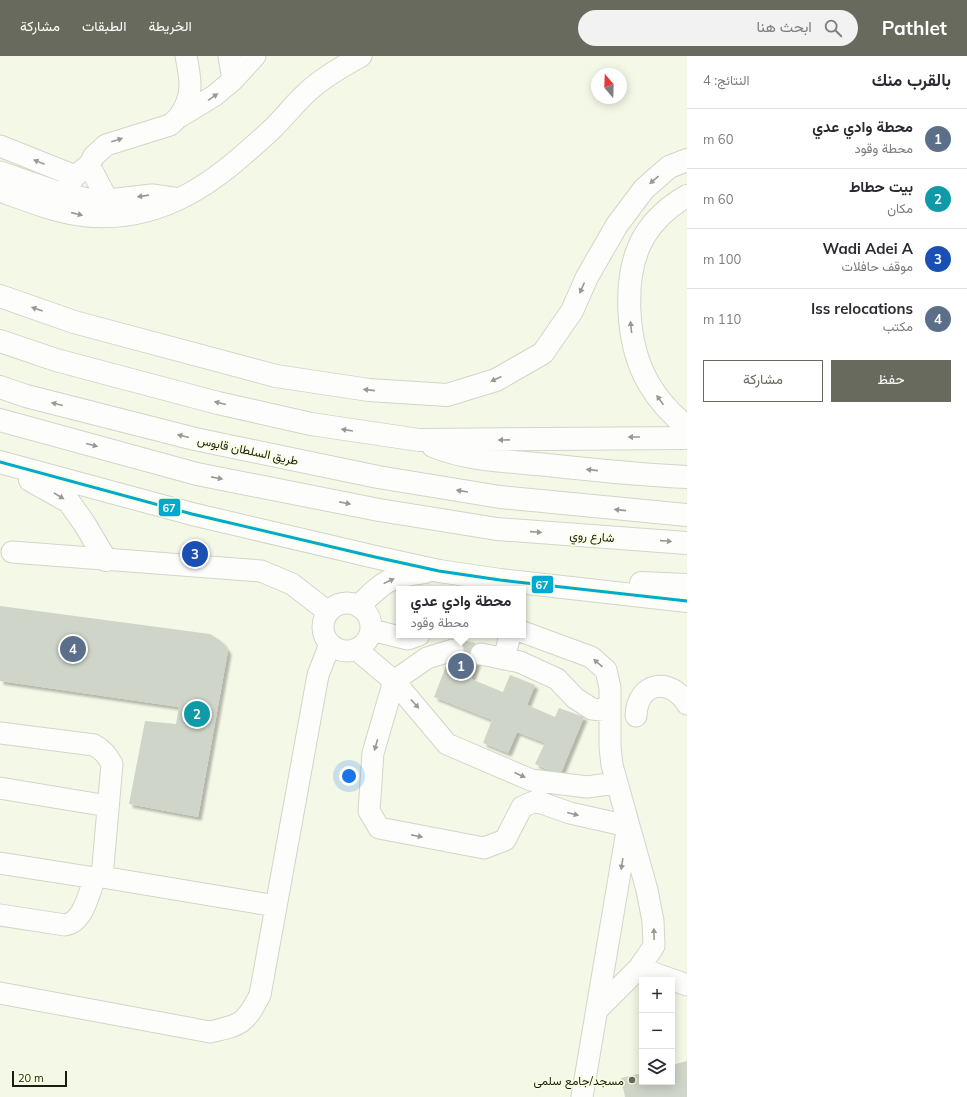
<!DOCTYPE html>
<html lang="ar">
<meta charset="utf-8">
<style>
:root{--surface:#fff;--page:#f2f2f3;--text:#2b2b33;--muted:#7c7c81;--line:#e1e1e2;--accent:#676a5d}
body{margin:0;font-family:Mulish,Vazirmatn,sans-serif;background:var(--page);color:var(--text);direction:rtl}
.controls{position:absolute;right:12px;bottom:12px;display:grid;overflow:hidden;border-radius:0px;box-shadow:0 2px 10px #0003}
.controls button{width:36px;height:36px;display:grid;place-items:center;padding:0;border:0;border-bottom:1px solid var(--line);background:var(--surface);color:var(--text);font:20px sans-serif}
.compass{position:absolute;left:591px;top:12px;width:36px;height:36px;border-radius:50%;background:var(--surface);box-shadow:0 2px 10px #0003;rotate:341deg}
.scale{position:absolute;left:12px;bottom:10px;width:55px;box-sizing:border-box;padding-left:4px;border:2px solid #1b1d12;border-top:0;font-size:11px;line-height:14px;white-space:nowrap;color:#1b1d12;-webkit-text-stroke:3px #f8ffe0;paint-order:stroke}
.you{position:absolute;left:349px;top:720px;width:14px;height:14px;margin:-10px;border:3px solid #fff;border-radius:50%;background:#1a73e8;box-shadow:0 0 0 6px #1a73e833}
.badge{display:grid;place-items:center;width:26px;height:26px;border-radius:50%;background:var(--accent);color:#fff;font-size:13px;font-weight:700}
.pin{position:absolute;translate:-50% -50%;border:2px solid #fff;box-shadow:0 1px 4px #0006}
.popup{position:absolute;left:396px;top:530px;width:130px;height:52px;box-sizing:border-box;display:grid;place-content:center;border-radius:0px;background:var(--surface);filter:drop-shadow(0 1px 3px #0005);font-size:13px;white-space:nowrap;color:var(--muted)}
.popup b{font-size:15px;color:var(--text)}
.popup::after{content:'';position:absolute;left:50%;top:100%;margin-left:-8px;border:8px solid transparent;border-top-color:var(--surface)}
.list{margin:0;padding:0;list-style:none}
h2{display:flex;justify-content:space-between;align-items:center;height:52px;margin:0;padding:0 16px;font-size:17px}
h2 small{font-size:13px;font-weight:400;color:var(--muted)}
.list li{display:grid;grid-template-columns:26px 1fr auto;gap:12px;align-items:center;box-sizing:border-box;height:60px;padding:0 16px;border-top:1px solid var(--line)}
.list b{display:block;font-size:15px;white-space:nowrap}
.list p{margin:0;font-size:13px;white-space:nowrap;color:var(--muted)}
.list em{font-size:13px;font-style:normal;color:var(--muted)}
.actions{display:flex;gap:8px;padding:12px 16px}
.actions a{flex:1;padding:9px 0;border:1px solid var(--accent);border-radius:0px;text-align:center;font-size:14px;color:var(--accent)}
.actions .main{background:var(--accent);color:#fff}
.icon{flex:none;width:22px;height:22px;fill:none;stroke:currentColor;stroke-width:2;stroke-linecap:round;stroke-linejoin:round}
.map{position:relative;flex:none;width:687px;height:1041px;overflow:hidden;direction:ltr}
header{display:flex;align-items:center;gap:24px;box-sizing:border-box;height:56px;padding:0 20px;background:var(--accent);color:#fff}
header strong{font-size:19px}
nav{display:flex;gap:22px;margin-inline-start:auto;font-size:14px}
.search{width:280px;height:36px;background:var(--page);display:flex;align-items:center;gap:10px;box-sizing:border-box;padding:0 14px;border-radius:22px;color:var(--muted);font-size:15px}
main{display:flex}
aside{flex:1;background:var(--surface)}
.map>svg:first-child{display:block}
.building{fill:#cfd5c8;filter:url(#shadow)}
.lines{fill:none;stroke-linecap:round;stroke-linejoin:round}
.minor-tunnel{stroke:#d3d7c7;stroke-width:21;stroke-dasharray:21 10;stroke-linecap:butt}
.minor-casing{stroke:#d2d5c8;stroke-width:23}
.highway-casing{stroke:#d2d5c8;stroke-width:24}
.minor{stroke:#fdfefb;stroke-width:21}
.highway{stroke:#fdfefb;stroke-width:22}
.bus-1-casing{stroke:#f8ffe0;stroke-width:6}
.bus-1{stroke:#00a9ce;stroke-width:3}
.oneway{fill:#979992}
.poi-dot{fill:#676a5d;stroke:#f8ffe0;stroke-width:1.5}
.labels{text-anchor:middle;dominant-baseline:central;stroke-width:3;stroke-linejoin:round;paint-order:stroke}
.street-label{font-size:12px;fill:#1b1d12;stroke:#f8ffe0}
.poi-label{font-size:12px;fill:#1b1d12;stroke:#f8ffe0;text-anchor:end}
.line-badge{stroke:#f8ffe0;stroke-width:1.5}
.badge-label{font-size:11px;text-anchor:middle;font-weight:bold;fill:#fff}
</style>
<header>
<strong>Pathlet</strong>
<div class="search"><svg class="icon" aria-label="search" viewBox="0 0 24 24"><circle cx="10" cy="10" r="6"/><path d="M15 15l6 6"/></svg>ابحث هنا</div>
<nav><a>الخريطة</a><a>الطبقات</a><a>مشاركة</a></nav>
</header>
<main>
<aside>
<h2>بالقرب منك<small>النتائج: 4</small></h2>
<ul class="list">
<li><span class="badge" style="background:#5c6f8a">1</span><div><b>محطة وادي عدي</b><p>محطة وقود</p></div><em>60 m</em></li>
<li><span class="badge" style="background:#0f9aa8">2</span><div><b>بيت حطاط</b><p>مكان</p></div><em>60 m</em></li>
<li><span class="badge" style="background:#1a4fb4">3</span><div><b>Wadi Adei A</b><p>موقف حافلات</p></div><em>100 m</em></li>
<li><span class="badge" style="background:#5c6f8a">4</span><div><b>Iss relocations</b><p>مكتب</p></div><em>110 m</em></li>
</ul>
<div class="actions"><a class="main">حفظ</a><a>مشاركة</a></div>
</aside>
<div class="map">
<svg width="687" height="1041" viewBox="0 0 687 1041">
<defs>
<filter id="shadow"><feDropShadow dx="3.5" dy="3.5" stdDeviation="1" flood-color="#0004"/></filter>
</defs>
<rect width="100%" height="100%" fill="#f4f8e7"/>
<path class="building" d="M0 550 210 578 221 585 228 595 198 761 129 748 145 665 176 668 179 651 0 625Z
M457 582 483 592 471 623 503 636 510 619 535 629 527 649 555 661 559 652 584 661 560 719 535 708 545 687 517 676 508 697 483 687 492 664 434 641Z
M687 1005V1041H625L621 1022 642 1017V1026H672V1009Z"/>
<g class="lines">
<path class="minor-tunnel" d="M453 594 481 598"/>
<g class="minor-casing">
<path id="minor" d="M233 24 255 0
M179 61C194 39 191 25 186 0
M0 90 75 120
M89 109 108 145
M0 116 63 138 99 145 152 139 173 142
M0 135C28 145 57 157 87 160 165 167 217 124 270 75 285 61 297 44 313 31 327 19 345 9 361 0
M34 139 52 142 63 138 75 120 89 109 94 100 106 89 170 69 179 61 214 40 233 24 229 0
M12 496 261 515 292 528 328 556
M323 571a24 24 0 1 1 48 0a24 24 0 1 1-48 0Z
M371 574 408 583 419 579
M523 576 591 601 606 614 610 632V691L612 709 647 834 653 865 654 890 639 912 599 952
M356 593 394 625 447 688 531 724 587 731 616 727
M453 594 427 602 394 625 373 697 369 755 379 772 484 792 505 784 522 751 536 745 570 757 628 770
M481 598 520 606 557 623 575 642 592 653 610 655
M504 603 510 579
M636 660C637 626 670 620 687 648
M0 677 94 689C103 694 107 699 112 708L102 821
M0 732 108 750
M0 807 95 822 102 821 276 850
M0 859 65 869C84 866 88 838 95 822
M639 912 687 929
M0 937 210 976C241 969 245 968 260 939L318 619 330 588
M582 1041 627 775"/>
</g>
<g class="highway-casing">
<path id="highway" d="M687 140C671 149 655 163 645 179 621 218 626 289 649 328 659 345 672 359 687 371
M0 240 74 266 276 320 369 334 447 339 496 324 543 297 572 255 587 221 617 169 644 133 669 111 687 104
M0 285 56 304 218 347 311 368 419 384 687 382
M0 331 26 340 195 383 378 421 500 441 687 459
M0 364 197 418 379 454 497 473 687 487
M433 390C469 405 509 405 547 409 594 414 640 419 687 421
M0 406 192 458 375 501 439 515 500 524 687 545
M30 424 69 446 84 467 106 504
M641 527 687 529
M359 550C384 525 390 520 425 516"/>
</g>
<use href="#minor" class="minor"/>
<use href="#highway" class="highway"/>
<g class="bus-1-casing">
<path id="bus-1" d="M0 406 192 458 375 501 439 515 500 524 687 545"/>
</g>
<use href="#bus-1" class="bus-1"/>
</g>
<defs><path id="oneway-solid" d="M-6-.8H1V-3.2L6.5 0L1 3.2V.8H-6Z"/></defs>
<g class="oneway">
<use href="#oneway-solid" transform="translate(213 41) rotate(-34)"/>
<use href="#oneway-solid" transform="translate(117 84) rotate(-17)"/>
<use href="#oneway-solid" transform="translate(39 106) rotate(-158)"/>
<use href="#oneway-solid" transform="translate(654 124) rotate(139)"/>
<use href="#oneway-solid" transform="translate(143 140) rotate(172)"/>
<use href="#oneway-solid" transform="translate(77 158) rotate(13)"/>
<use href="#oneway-solid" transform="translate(582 232) rotate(114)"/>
<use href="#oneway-solid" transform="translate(37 253) rotate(-161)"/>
<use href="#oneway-solid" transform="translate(631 271) rotate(-96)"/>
<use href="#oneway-solid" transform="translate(496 323) rotate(155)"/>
<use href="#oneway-solid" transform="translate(369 334) rotate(-174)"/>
<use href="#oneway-solid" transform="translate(660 344) rotate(-125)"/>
<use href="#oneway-solid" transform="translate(220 347) rotate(-166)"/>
<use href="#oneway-solid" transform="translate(57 348) rotate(-166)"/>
<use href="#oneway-solid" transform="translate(347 374) rotate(-171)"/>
<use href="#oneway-solid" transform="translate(183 380) rotate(-166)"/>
<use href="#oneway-solid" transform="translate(634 381) rotate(-180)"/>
<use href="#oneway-solid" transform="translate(504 384) rotate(179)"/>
<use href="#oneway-solid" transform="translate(92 389) rotate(15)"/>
<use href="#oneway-solid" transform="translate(592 414) rotate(-174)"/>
<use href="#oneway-solid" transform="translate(217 422) rotate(11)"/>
<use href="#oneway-solid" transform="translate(462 435) rotate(-171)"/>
<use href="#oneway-solid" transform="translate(59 440) rotate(31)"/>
<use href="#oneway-solid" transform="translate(345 447) rotate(11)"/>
<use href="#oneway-solid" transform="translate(620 454) rotate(-174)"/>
<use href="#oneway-solid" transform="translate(536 476) rotate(4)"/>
<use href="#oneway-solid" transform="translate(666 485) rotate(4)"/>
<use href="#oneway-solid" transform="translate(389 525) rotate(-26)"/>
<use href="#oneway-solid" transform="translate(598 607) rotate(-139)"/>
<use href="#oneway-solid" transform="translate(415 648) rotate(48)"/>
<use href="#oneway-solid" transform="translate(376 689) rotate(106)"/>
<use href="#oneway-solid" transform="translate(520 719) rotate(24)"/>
<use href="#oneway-solid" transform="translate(573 758) rotate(14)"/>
<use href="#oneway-solid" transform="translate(417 780) rotate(11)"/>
<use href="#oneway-solid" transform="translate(622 808) rotate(99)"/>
<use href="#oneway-solid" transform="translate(654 878) rotate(-91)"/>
</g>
<circle class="poi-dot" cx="632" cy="1024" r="4"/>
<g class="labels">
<g class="street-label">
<text transform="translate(248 394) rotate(12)">طريق السلطان قابوس</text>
<text transform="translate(592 480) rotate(4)">شارع روي</text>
</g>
<g class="poi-label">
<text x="624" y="1024">مسجد/جامع سلمى</text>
</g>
</g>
<g class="line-badge">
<rect x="158" y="442" width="23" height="19" rx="4" fill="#00a9ce"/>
<rect x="531" y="519" width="23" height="19" rx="4" fill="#00a9ce"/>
</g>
<g class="badge-label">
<text x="169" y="456">67</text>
<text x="542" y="533">67</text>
</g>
</svg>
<div class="controls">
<button>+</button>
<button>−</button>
<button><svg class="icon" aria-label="layers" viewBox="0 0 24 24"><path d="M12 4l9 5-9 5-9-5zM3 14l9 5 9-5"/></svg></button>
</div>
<svg class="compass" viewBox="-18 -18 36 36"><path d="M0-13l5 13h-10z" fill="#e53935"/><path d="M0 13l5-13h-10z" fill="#7c7c81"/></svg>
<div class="scale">20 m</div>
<div class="you"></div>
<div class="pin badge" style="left:461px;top:610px;background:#5c6f8a">1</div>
<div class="popup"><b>محطة وادي عدي</b>محطة وقود</div>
<div class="pin badge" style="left:197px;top:658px;background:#0f9aa8">2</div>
<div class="pin badge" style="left:195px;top:498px;background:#1a4fb4">3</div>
<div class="pin badge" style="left:73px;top:593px;background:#5c6f8a">4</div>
</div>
</main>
